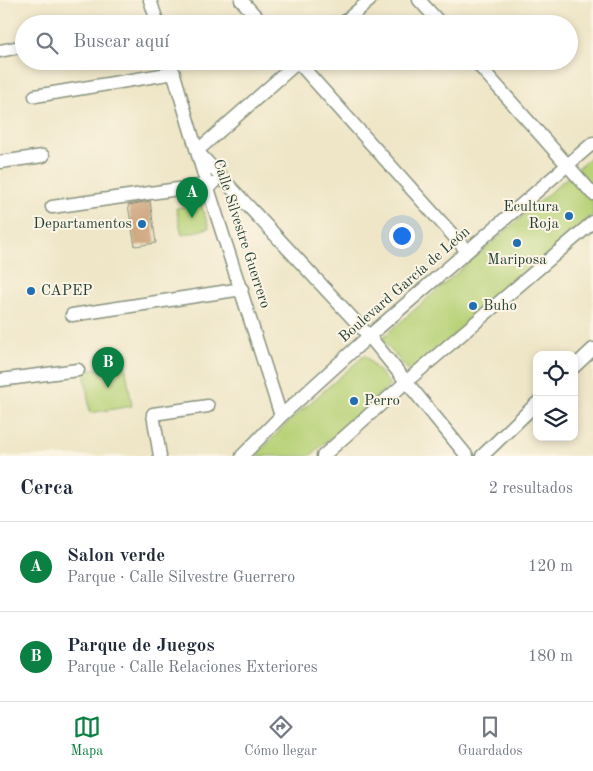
<!DOCTYPE html>
<html lang="es">
<meta charset="utf-8">
<style>
:root{--surface:#fff;--page:#f6f6f7;--text:#1f2937;--muted:#747a83;--line:#e0e1e3;--accent:#0b8043}
body{margin:0;font-family:"Old Standard TT",serif;background:var(--page);color:var(--text)}
.controls{position:absolute;right:15px;bottom:15px;display:grid;overflow:hidden;border-radius:10px;box-shadow:0 2px 8px #0003}
.controls button{width:45px;height:45px;display:grid;place-items:center;padding:0;border:0;border-bottom:1px solid var(--line);background:var(--surface);color:var(--text);font:25px sans-serif}
.you{position:absolute;left:401px;top:235px;width:18px;height:18px;margin:-12px;border:4px solid #fff;border-radius:50%;background:#1a73e8;box-shadow:0 0 0 8px #1a73e833}
.badge{display:grid;place-items:center;width:32px;height:32px;border-radius:50%;background:var(--accent);color:#fff;font-size:16px;font-weight:700}
.pin{position:absolute;translate:-50% -41px;filter:drop-shadow(0 1px 2px #0008)}
.pin::after{content:'';position:absolute;top:26px;width:18px;height:15px;background:inherit;clip-path:polygon(0 0,100% 0,50% 100%)}
.list{margin:0;padding:0;list-style:none}
h2{display:flex;justify-content:space-between;align-items:center;height:65px;margin:0;padding:0 20px;font-size:21px}
h2 small{font-size:16px;font-weight:400;color:var(--muted)}
.list li{display:grid;grid-template-columns:32px 1fr auto;gap:15px;align-items:center;box-sizing:border-box;height:90px;padding:0 20px;border-top:1px solid var(--line)}
.list b{display:block;font-size:19px;white-space:nowrap}
.list p{margin:0;font-size:16px;white-space:nowrap;color:var(--muted)}
.list em{font-size:16px;font-style:normal;color:var(--muted)}
.icon{flex:none;width:28px;height:28px;fill:none;stroke:currentColor;stroke-width:2;stroke-linecap:round;stroke-linejoin:round}
.map{position:relative;flex:none;width:593px;height:456px;overflow:hidden}
.search{position:absolute;background:var(--surface);box-shadow:0 2px 8px #0003;left:15px;right:15px;top:15px;height:55px;display:flex;align-items:center;gap:12px;box-sizing:border-box;padding:0 18px;border-radius:28px;color:var(--muted);font-size:19px}
.sheet{height:245px;background:var(--surface)}
nav{display:flex;justify-content:space-around;align-items:center;box-sizing:border-box;height:70px;border-top:1px solid var(--line);background:var(--surface);font-size:14px;color:var(--muted)}
nav a{display:grid;justify-items:center;gap:2px}
nav .on{color:var(--accent)}
.map>svg:first-child{display:block}
.green{fill:#b7d277;stroke:#6b8856}
.building{fill:#cfa982}
.lines{fill:none;stroke-linecap:round;stroke-linejoin:round}
.minor-casing{stroke:#87927e;stroke-width:15}
.minor{stroke:#fff;stroke-width:12}
.poi-dot{fill:#1f6fb2;stroke:#fcf5e5;stroke-width:2}
.labels{text-anchor:middle;dominant-baseline:central;stroke-width:4;stroke-linejoin:round;paint-order:stroke}
.poi-label{font-size:15px;fill:#1f3d34;stroke:#fcf5e5;text-anchor:start}
.street-label{font-size:15px;fill:#1f3d34;stroke:#fcf5e5}
</style>
<div class="map">
<svg width="593" height="456" viewBox="0 0 593 456">
<rect width="100%" height="100%" fill="#fcf5e5"/>
<filter id="ink" filterUnits="userSpaceOnUse"><feTurbulence type="fractalNoise" baseFrequency=".02" numOctaves="2"/><feDisplacementMap in="SourceGraphic" scale="10" xChannelSelector="R" yChannelSelector="G"/><feConvolveMatrix kernelMatrix="1 2 1 2 8 2 1 2 1" color-interpolation-filters="sRGB"/></filter>
<filter id="wash" filterUnits="userSpaceOnUse"><feTurbulence type="fractalNoise" baseFrequency=".0096" numOctaves="4" result="noise"/><feDisplacementMap in="SourceGraphic" scale="20" xChannelSelector="R" yChannelSelector="G"/><feGaussianBlur stdDeviation="1.12" result="paint"/><feColorMatrix in="noise" values="0 0 0 0 0 0 0 0 0 0 0 0 0 0 0 0 0 1.4 0 .05"/><feComposite in="paint" operator="in"/></filter>
<g filter="url(#wash)">
<rect width="100%" height="100%" fill="#efe6c8"/>
<path class="green" d="M593 155V215L411 373 381 339Z
M201 204 209 228 182 235 176 208Z
M365 355 390 385 310 456H256L286 424Z
M125 364 132 406 90 413 84 370Z"/>
<g id="blocks">
<path class="building" d="M150 201 156 243 135 246 128 205Z"/>
</g>
</g>
<g filter="url(#ink)">
<use href="#blocks" fill-opacity="0" stroke="#87927e" stroke-width="1"/>
<g class="lines">
<g class="minor-casing">
<path id="minor" d="M150 0 158 24
M241 0 263 24
M419 0 441 24
M342 24 370 0
M0 51 24 46
M170 61 207 185 281 416
M297 61 467 251
M475 61 593 194
M35 96 174 73
M197 151 369 336 467 456
M197 151 299 61
M0 162 43 156
M52 207 213 184
M72 315 242 289
M574 367 593 349
M0 380 78 370
M160 456 153 414 208 406
M242 456 281 416 369 336 593 143
M323 456 407 381 593 222
M482 456 537 403"/>
</g>
<use href="#minor" class="minor"/>
</g>
</g>
<g class="poi-dot">
<circle cx="569" cy="216" r="5"/>
<circle cx="142" cy="224" r="5"/>
<circle cx="517" cy="243" r="5"/>
<circle cx="31" cy="291" r="5"/>
<circle cx="473" cy="306" r="5"/>
<circle cx="354" cy="401" r="5"/>
</g>
<g class="labels">
<g class="poi-label">
<text x="559" y="207" text-anchor="end">Ecultura<tspan x="559" dy="17">Roja</tspan></text>
<text x="132" y="224" text-anchor="end">Departamentos</text>
<text x="517" y="260" text-anchor="middle">Mariposa</text>
<text x="41" y="291">CAPEP</text>
<text x="483" y="306">Buho</text>
<text x="364" y="401">Perro</text>
</g>
<g class="street-label">
<text transform="translate(241 234) rotate(72)">Calle Silvestre Guerrero</text>
<text transform="translate(405 285) rotate(-41)">Boulevard García de León</text>
</g>
</g>
</svg>
<div class="controls">
<button><svg class="icon" aria-label="locate" viewBox="0 0 24 24"><circle cx="12" cy="12" r="6"/><path d="M12 2v4M12 18v4M2 12h4M18 12h4"/></svg></button>
<button><svg class="icon" aria-label="layers" viewBox="0 0 24 24"><path d="M12 4l9 5-9 5-9-5zM3 14l9 5 9-5"/></svg></button>
</div>
<div class="you"></div>
<div class="pin badge" style="left:192px;top:218px">A</div>
<div class="pin badge" style="left:108px;top:388px">B</div>
<div class="search"><svg class="icon" aria-label="search" viewBox="0 0 24 24"><circle cx="10" cy="10" r="6"/><path d="M15 15l6 6"/></svg>Buscar aquí</div>
</div>
<section class="sheet">
<h2>Cerca<small>2 resultados</small></h2>
<ul class="list">
<li><span class="badge">A</span><div><b>Salon verde</b><p>Parque · Calle Silvestre Guerrero</p></div><em>120 m</em></li>
<li><span class="badge">B</span><div><b>Parque de Juegos</b><p>Parque · Calle Relaciones Exteriores</p></div><em>180 m</em></li>
</ul>
</section>
<nav>
<a class="on"><svg class="icon" aria-label="map" viewBox="0 0 24 24"><path d="M3 6l6-2 6 2 6-2v14l-6 2-6-2-6 2zM9 4v14M15 6v14"/></svg>Mapa</a>
<a><svg class="icon" aria-label="directions" viewBox="0 0 24 24"><path d="M12 3l9 9-9 9-9-9zM9 14v-3h6M13 9l2 2-2 2"/></svg>Cómo llegar</a>
<a><svg class="icon" aria-label="saved" viewBox="0 0 24 24"><path d="M7 4h10v16l-5-4-5 4z"/></svg>Guardados</a>
</nav>
